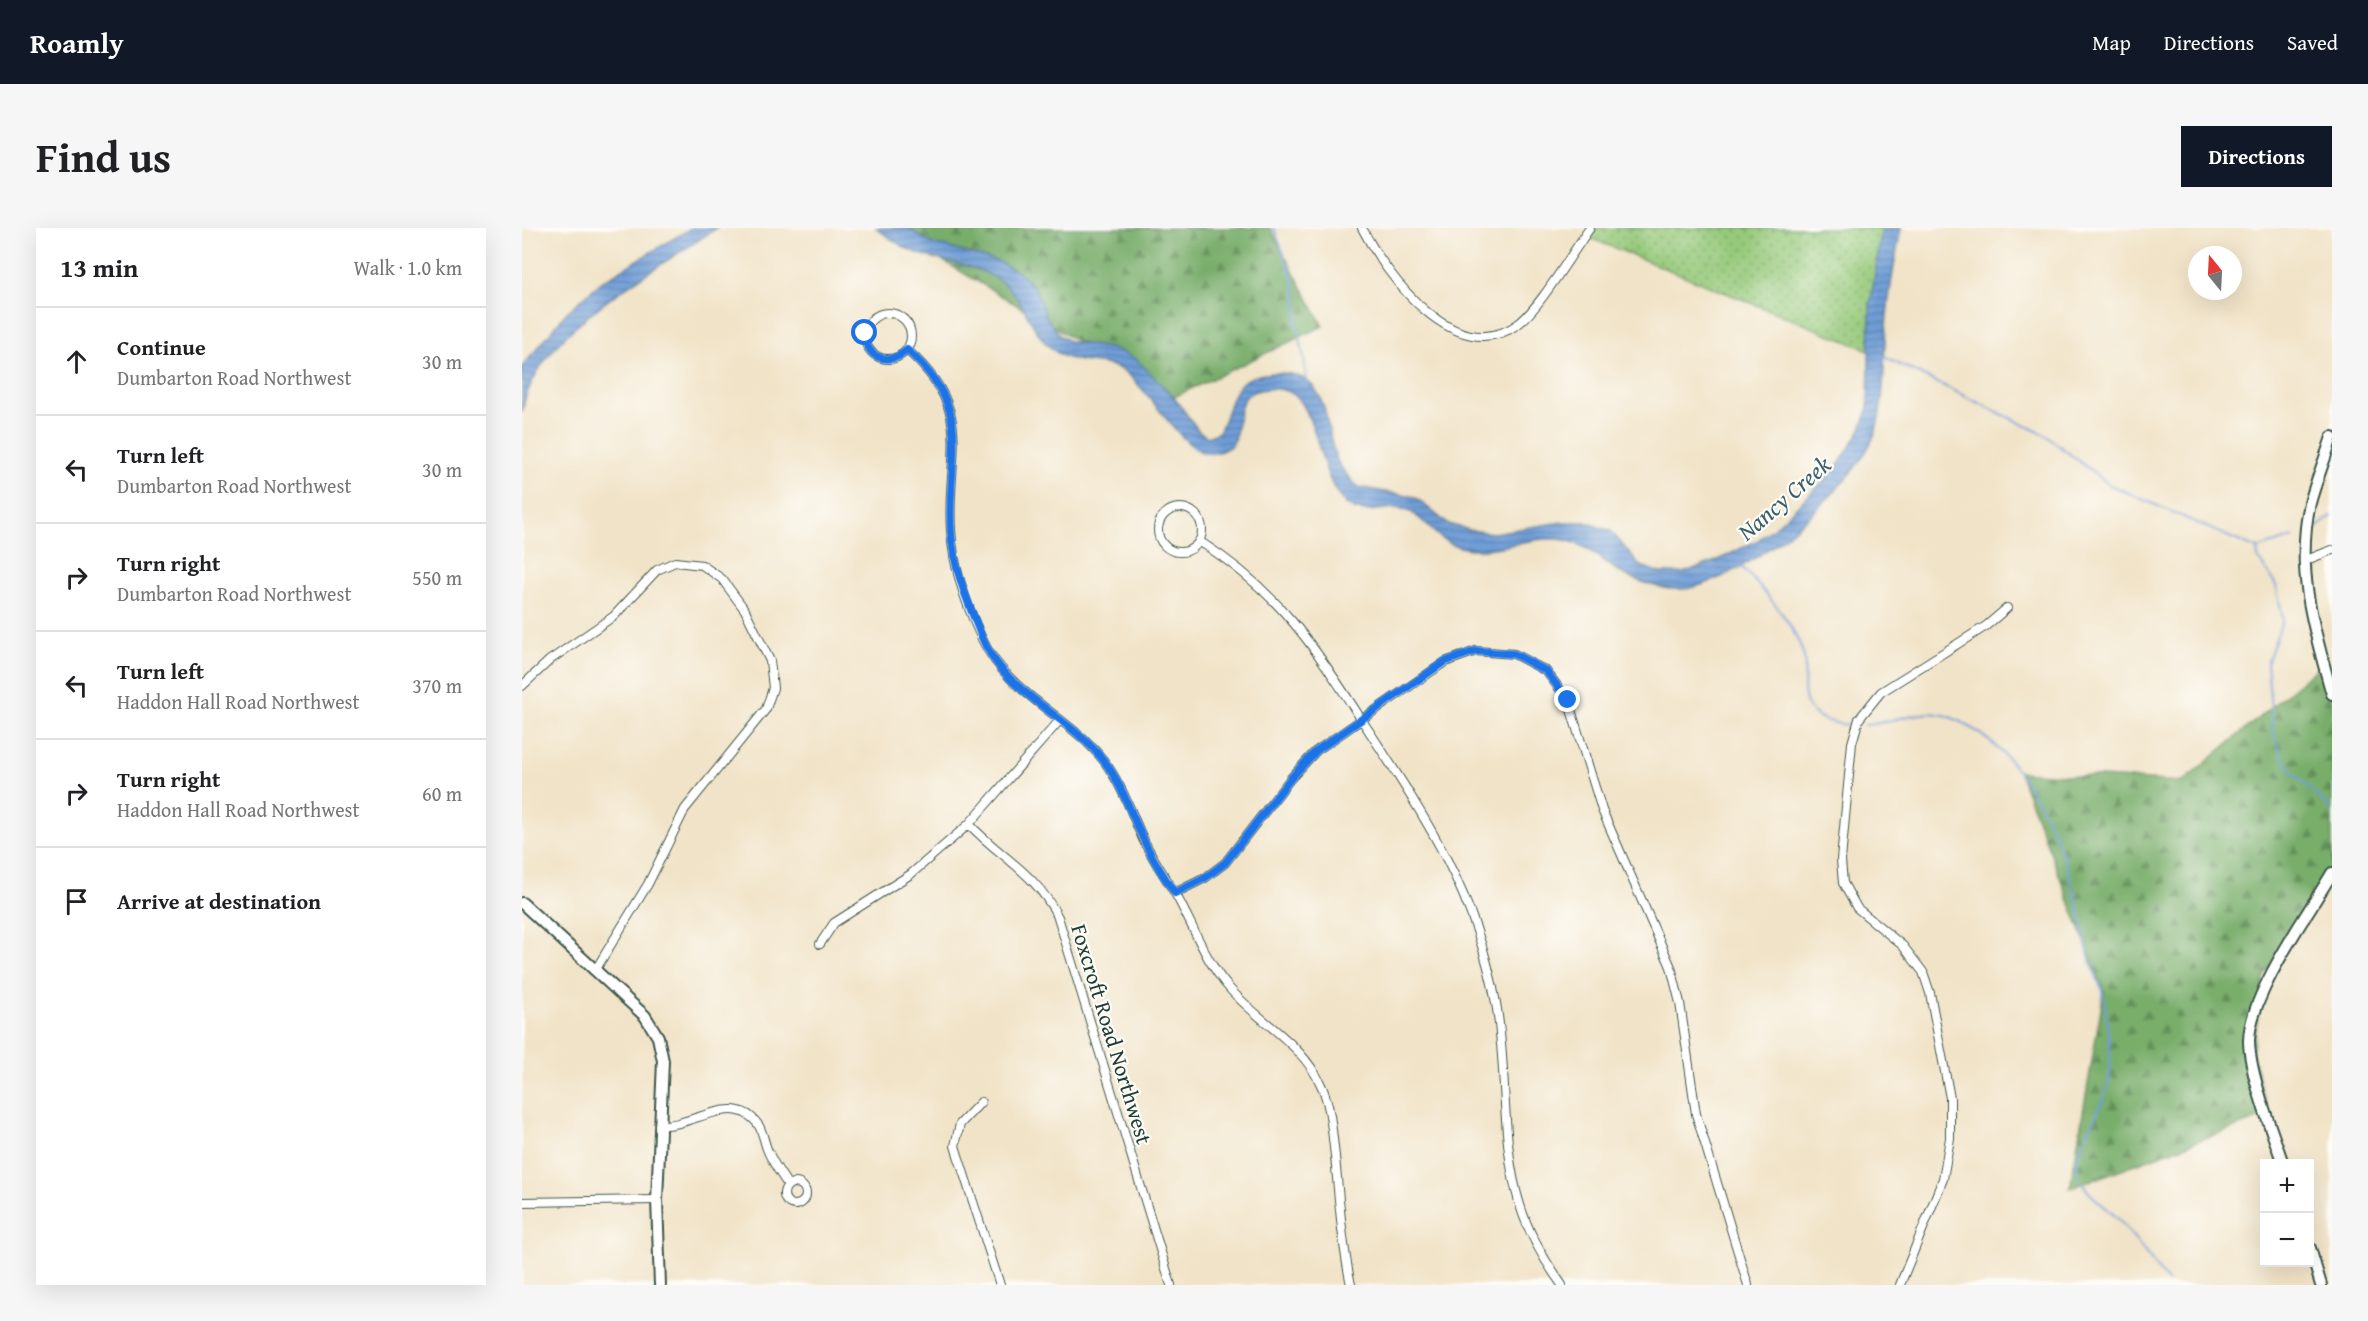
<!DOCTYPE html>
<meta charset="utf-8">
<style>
:root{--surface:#fff;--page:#f6f6f6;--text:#202124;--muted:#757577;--line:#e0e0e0;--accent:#111827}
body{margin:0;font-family:"Gentium Book Plus",serif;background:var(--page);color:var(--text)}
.controls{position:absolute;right:18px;bottom:18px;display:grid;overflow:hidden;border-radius:0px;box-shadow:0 6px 24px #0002}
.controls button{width:54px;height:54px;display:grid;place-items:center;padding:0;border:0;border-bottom:2px solid var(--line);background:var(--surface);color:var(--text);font:30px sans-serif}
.compass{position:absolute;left:1666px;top:18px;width:54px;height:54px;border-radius:50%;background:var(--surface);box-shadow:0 6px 24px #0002;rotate:342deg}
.stop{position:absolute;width:18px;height:18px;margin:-14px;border:4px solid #1a73e8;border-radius:50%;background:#fff}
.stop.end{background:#1a73e8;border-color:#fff;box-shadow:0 2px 6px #0008}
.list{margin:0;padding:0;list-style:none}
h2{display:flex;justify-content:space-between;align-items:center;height:78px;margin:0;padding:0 24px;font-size:26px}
h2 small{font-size:20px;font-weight:400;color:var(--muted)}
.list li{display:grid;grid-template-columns:39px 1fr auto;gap:18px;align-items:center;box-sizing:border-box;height:108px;padding:0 24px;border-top:2px solid var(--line)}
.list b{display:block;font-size:22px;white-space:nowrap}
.list p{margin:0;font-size:20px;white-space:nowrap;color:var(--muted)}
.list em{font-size:20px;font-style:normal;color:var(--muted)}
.icon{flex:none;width:33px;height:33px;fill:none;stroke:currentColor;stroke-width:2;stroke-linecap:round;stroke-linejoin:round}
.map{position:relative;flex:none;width:1810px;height:1057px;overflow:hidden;border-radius:0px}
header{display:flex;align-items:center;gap:36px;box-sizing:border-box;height:84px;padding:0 30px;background:var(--accent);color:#fff}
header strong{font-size:28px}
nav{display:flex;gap:33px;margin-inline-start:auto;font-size:21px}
.intro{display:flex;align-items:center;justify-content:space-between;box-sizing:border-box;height:144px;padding:0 36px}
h1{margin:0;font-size:42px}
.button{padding:15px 27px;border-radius:0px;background:var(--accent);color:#fff;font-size:21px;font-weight:700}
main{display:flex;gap:36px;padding:0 36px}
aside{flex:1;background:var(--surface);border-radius:0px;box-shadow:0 6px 24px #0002}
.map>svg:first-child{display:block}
.grass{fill:url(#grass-dots);stroke:#5a8357;stroke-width:1.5}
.forest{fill:url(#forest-firs);stroke:#4c754f;stroke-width:1.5}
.water{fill:url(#water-rules);stroke:#476d86;stroke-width:1.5}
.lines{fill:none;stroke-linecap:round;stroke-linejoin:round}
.stream{stroke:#6f9dd7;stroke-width:2}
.street-casing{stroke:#3e564a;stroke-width:10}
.secondary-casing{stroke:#3e564a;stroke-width:14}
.street{stroke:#fff;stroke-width:8}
.secondary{stroke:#fff;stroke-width:10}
.route{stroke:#1a73e8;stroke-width:8}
.labels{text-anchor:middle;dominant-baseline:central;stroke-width:4.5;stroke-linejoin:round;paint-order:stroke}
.street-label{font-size:22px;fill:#1f3d34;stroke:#fdfcf7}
.water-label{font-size:24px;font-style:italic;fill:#3b5f6d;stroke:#fdfcf7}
</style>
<header>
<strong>Roamly</strong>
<nav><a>Map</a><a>Directions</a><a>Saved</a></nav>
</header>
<div class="intro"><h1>Find us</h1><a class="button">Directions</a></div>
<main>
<aside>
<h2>13 min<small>Walk · 1.0 km</small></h2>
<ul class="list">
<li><svg class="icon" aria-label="ahead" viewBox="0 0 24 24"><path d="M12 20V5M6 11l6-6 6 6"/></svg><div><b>Continue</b><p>Dumbarton Road Northwest</p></div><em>30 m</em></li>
<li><svg class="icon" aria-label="left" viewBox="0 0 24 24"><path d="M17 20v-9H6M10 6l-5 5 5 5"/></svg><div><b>Turn left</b><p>Dumbarton Road Northwest</p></div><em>30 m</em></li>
<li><svg class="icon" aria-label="right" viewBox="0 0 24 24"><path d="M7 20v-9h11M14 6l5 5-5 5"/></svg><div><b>Turn right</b><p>Dumbarton Road Northwest</p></div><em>550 m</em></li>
<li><svg class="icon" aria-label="left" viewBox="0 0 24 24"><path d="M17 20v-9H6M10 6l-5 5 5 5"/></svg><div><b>Turn left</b><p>Haddon Hall Road Northwest</p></div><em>370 m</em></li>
<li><svg class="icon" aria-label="right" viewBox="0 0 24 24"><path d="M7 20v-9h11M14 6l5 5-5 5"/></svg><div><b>Turn right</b><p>Haddon Hall Road Northwest</p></div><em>60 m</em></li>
<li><svg class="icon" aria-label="arrive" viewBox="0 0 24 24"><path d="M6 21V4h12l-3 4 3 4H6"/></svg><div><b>Arrive at destination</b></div></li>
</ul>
</aside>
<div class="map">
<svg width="1810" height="1057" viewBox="0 0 1810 1057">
<defs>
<pattern id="grass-dots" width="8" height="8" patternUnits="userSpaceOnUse" patternTransform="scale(1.5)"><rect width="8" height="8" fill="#96c97a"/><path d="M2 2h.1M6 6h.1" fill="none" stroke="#7aa465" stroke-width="1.8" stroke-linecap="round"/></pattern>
<pattern id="forest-firs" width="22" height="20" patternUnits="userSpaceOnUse" patternTransform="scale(1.5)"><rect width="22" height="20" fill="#78ad6a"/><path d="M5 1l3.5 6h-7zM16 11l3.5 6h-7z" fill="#628e58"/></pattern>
<pattern id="water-rules" width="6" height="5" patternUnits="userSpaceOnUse" patternTransform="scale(1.5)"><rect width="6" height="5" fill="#6f9dd7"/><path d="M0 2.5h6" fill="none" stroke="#5b81af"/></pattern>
</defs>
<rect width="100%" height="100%" fill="#fdfcf7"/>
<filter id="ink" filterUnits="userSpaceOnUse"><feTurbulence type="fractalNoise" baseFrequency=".0167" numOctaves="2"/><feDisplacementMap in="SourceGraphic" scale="12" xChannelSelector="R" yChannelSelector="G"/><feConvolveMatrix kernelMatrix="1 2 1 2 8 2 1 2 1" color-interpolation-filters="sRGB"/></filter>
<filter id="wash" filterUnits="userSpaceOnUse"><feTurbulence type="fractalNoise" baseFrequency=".008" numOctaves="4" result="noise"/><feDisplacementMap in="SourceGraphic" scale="24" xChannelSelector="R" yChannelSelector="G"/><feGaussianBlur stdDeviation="1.35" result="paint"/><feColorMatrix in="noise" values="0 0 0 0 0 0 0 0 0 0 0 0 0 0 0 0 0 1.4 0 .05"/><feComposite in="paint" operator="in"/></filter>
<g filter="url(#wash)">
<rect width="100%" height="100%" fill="#f1e3c7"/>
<path class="grass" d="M1071 0H1366L1361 128 1065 9Z"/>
<path class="forest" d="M366 0H748L801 98 650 170Z
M1801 435 1810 464V641L1798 665 1742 748 1730 825 1747 887 1548 960 1582 763 1497 544 1661 554Z"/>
<path class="water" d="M169 0H195C132 44 14 101 0 184V139L44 85 79 54Z
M354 0H386L409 15 475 33 497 44 513 60 524 88 537 107 547 113 593 121 614 131 651 168 677 203 686 209 697 204C713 173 705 146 755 145 809 144 801 194 814 230 818 241 828 250 836 259L893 269 926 296 948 302 971 305 1040 294H1063L1089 303 1117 337 1138 345H1161L1194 333 1236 312 1254 298 1313 242 1338 203 1346 182 1348 78 1360 0H1379C1373 33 1366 66 1364 100 1361 135 1364 170 1353 205 1335 259 1210 366 1151 361 1134 360 1111 352 1096 343 1077 330 1060 313 1036 311 1002 308 966 330 932 317 911 310 902 287 881 281 863 277 840 290 824 276 795 251 796 172 765 163 757 160 746 160 738 162 710 167 721 196 710 217 702 222 694 227 684 225 660 221 626 161 604 145 585 130 559 138 539 127 507 110 506 69 475 51 453 37 426 35 401 27 383 22 369 11 354 0Z"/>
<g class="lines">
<path class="stream" d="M752 0 771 50 775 73V96L782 130 784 153
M1360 128 1523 207 1588 257 1735 321 1772 309
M1790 303 1810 288
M1735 321 1736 330 1754 357 1761 391 1745 435 1751 504 1759 526 1771 545 1810 582
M1219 338C1241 362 1274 396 1282 429 1285 444 1278 466 1287 479 1295 492 1313 496 1328 497
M1343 497C1372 495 1399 478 1428 489 1500 519 1536 602 1555 673 1560 692 1562 712 1568 731 1571 741 1576 750 1579 760 1585 777 1589 828 1588 846 1586 879 1551 917 1555 943 1559 964 1586 979 1599 994 1616 1014 1631 1035 1646 1055"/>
</g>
</g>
<g filter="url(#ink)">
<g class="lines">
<g class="street-casing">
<path id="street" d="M840 0C865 49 934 141 996 96 1017 81 1051 23 1068 0
M343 108a23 23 0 1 1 46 0a23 23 0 1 1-46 0Z
M385 122C455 184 424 225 429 302 431 339 445 379 460 411 486 466 546 487 582 533 600 557 609 584 621 611 630 630 643 648 654 667 672 699 683 733 708 761 738 795 781 815 800 859 809 880 810 904 813 928 817 971 820 1015 829 1057
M636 302a22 22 0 1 1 44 0a22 22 0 1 1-44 0Z
M677 313C761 366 794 422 847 503 906 593 954 667 974 775 986 842 978 913 998 977 1007 1007 1022 1032 1040 1057
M1782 333 1810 322
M0 458 28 432 92 388 135 342 153 334 180 337 200 351 223 382 248 433 251 460 244 481 163 581 126 656 74 741
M447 596C480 631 512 643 536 689L649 1057
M653 665 683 650 703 635 769 550 794 523 923 434 954 423 992 426 1024 443 1046 472 1080 582 1149 739 1158 775 1174 886 1226 1057
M298 716 312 695 389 646 447 596 538 492
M459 874 438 896 433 918 478 1057
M137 897C170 900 213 861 237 898 241 905 242 913 245 921 250 934 258 945 266 957
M262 966a11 11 0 1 1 22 0a11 11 0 1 1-22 0Z
M0 974 135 972
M1378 1057 1421 951 1428 910V870L1408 765 1401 744 1381 718 1335 680 1321 655 1319 632 1330 515 1337 491 1359 464 1464 398 1485 380"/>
</g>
<g class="secondary-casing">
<path id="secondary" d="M1810 209C1803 231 1794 253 1788 275 1773 342 1792 402 1810 466
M0 675 123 788 136 809 141 833 135 972 138 1057
M1761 936C1750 902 1727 846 1727 812 1728 766 1786 686 1810 645
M1788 1020 1799 1057"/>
</g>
<use href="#street" class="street"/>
<use href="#secondary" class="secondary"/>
</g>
</g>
<g class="lines" filter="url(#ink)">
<path class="route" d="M343 105C343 130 367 139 385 122 455 184 424 225 429 303 431 339 446 374 459 407 481 465 546 486 582 533 599 555 607 581 619 606 628 627 640 646 653 665L683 650 703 635 769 550 794 523 922 434 954 423 992 426 1024 443 1046 472"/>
</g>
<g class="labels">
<g class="street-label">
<text transform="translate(590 806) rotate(73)">Foxcroft Road Northwest</text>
</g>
<g class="water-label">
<text transform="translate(1262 270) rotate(-41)">Nancy Creek</text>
</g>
</g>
</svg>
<div class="controls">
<button>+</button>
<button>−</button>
</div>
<svg class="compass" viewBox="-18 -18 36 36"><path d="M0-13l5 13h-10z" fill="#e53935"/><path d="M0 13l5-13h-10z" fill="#757577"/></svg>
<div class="stop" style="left:343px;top:105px"></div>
<div class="stop end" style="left:1046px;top:472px"></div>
</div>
</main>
